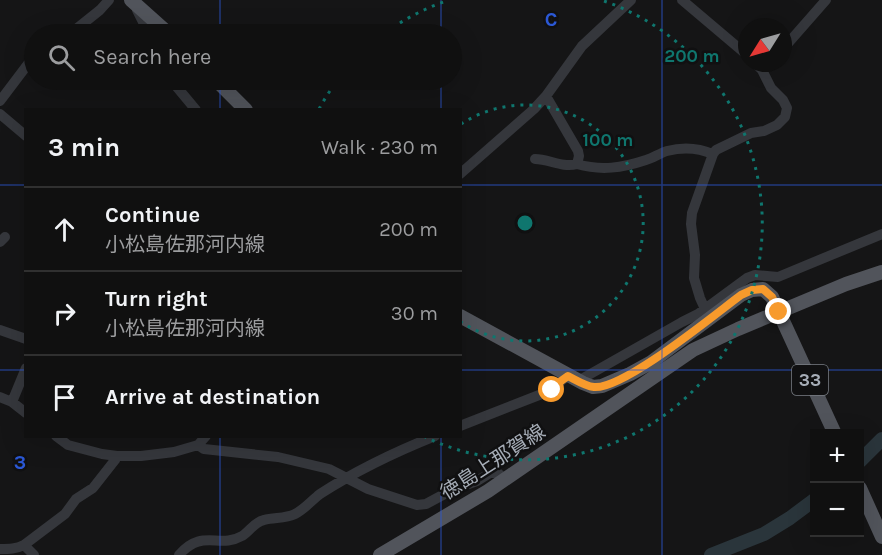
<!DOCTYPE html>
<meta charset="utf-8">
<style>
:root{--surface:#101010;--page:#191919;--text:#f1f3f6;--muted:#9c9d9f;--line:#303030}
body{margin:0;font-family:Karla,"Noto Sans JP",sans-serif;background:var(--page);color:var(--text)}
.controls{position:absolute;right:18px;bottom:18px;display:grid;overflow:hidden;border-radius:0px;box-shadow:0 6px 24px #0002}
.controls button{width:54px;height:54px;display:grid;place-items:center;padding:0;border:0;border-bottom:2px solid var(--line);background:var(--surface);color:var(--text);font:30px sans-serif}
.compass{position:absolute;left:738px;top:18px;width:54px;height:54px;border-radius:50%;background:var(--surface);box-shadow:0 6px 24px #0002;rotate:233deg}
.stop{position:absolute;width:18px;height:18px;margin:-14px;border:4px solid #f79a2c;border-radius:50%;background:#fff}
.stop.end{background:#f79a2c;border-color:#fff;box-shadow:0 2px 6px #0008}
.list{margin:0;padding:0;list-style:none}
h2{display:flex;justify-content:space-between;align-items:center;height:78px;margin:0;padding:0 24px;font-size:26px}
h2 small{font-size:20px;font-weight:400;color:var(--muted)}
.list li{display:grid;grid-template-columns:39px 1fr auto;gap:18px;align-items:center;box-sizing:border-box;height:84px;padding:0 24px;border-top:2px solid var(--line)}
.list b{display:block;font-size:22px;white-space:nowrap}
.list p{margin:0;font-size:20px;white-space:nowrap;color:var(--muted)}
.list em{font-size:20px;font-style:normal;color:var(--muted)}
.icon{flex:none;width:33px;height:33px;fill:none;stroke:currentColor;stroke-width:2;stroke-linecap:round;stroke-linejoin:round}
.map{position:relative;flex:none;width:882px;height:555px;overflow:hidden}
.search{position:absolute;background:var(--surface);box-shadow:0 6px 24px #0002;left:24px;top:24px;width:438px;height:66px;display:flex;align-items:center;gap:15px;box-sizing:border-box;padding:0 21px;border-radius:33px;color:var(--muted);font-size:22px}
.panel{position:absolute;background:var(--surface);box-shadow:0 6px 24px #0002;left:24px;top:108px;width:438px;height:330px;border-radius:0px}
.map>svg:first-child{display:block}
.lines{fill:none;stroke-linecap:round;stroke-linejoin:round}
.river{stroke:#2a353b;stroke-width:14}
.minor{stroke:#35373c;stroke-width:10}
.major{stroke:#51545b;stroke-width:14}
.route{stroke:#f79a2c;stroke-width:8}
.grid{fill:none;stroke:#2b58d5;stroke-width:1.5;stroke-opacity:0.55}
.ring{fill:none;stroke:#0f766e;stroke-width:3;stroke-dasharray:3 6}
.labels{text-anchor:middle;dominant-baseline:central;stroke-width:5;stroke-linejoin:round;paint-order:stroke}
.shield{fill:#101011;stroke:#797e85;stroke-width:1.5}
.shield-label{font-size:18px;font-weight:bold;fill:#a6adb7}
.street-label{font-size:20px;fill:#a6adb7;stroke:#101011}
.grid-label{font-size:20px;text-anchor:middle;font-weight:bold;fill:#2b58d5;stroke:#101011;stroke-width:5;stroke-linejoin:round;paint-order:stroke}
.centre{fill:#0f766e;stroke:#101011;stroke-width:3}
.ring-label{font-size:18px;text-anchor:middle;font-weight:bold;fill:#0f766e;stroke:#101011;stroke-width:5;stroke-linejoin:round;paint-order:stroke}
</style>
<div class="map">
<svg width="882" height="555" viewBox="0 0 882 555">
<rect width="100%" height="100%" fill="#151516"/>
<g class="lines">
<path class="river" d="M860 461 882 439
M711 555 764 534 790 518 814 500"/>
<path class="minor" d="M682 0 747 55
M137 5V10L149 34
M70 34 100 10 109 0
M783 49 826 0
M171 80 196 110
M0 101 28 64 34 59
M0 114 26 136
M535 159C549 159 562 168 577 164L579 156 578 151 546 96
M577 164C601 171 622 168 646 160 653 158 660 153 667 151 682 147 699 148 713 154
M460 174 534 109 546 96 582 46 631 0
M0 242 5 237
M705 309 700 298 694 278 695 255 691 224 692 213 713 154 716 150 751 133 764 131 777 125 785 117 787 108 783 100 771 88 762 70 755 63
M0 330 26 339
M578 381 682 322 698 314 747 278 755 275 778 277 882 234
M0 397 12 402 26 413
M12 402 26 368
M460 426 552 390 561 381 568 376
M56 436 68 445 102 454 117 456H141L174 452 198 445 206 436
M198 445 204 449 278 457 329 469 368 489 417 505 426 504 452 490 477 481 490 473H498L505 480
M24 545 34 555
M0 549C9 549 16 549 24 545L65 514 76 499 93 488 115 460 117 456
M179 555C202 528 219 549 242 536 250 531 254 522 264 520 274 517 285 519 295 514 305 509 312 500 320 494 357 470 395 452 435 436"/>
<path class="major" d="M131 0 169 34
M216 80 246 110
M460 316 583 383 593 387 602 386 630 374 650 363 741 295 752 290 763 289 772 297 835 434
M860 488 882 537
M380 555 488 491 693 350 738 329 846 284 882 272"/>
</g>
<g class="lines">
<path class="route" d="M552 390 561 381 568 376C576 380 585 386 594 387 623 390 714 315 741 295L752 290 763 289 772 297 779 312"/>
</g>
<path class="grid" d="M220 0V34M441 0V34M662 0V555M220 80V110M441 80V110M0 185H26M460 185H882M0 370H26M460 370H882M220 436V555M441 436V555"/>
<g class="ring">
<path d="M461 124A118 118 0 1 1 461 322"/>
<path d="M319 109A236 236 0 0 1 337 81M385 33A236 236 0 0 1 446 1M604 1A236 236 0 1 1 425 437"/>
</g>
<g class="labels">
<rect class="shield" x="792" y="365" width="36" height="30" rx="4.5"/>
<g class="shield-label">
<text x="810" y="380">33</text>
</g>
<g class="street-label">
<text transform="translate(493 462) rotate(-33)">徳島上那賀線</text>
</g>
</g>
<g class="grid-label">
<text x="551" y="26">C</text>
<text x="20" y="469">3</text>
</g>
<circle cx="525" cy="223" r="9" class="centre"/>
<g class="ring-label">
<text x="692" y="62">200 m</text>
<text x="608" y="146">100 m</text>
</g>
</svg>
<div class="controls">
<button>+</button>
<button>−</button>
</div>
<svg class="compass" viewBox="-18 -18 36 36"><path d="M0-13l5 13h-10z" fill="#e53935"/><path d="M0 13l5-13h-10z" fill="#9c9d9f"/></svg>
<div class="stop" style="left:552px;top:390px"></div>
<div class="stop end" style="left:779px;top:312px"></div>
<div class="search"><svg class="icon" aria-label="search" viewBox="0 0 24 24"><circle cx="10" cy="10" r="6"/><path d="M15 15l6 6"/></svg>Search here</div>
<section class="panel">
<h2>3 min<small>Walk · 230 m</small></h2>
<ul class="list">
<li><svg class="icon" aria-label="ahead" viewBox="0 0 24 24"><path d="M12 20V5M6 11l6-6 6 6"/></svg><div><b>Continue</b><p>小松島佐那河内線</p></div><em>200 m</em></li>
<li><svg class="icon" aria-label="right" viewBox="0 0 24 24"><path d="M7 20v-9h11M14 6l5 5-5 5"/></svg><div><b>Turn right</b><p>小松島佐那河内線</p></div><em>30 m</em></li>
<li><svg class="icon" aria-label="arrive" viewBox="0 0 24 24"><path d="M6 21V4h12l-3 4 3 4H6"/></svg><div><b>Arrive at destination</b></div></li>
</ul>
</section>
</div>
